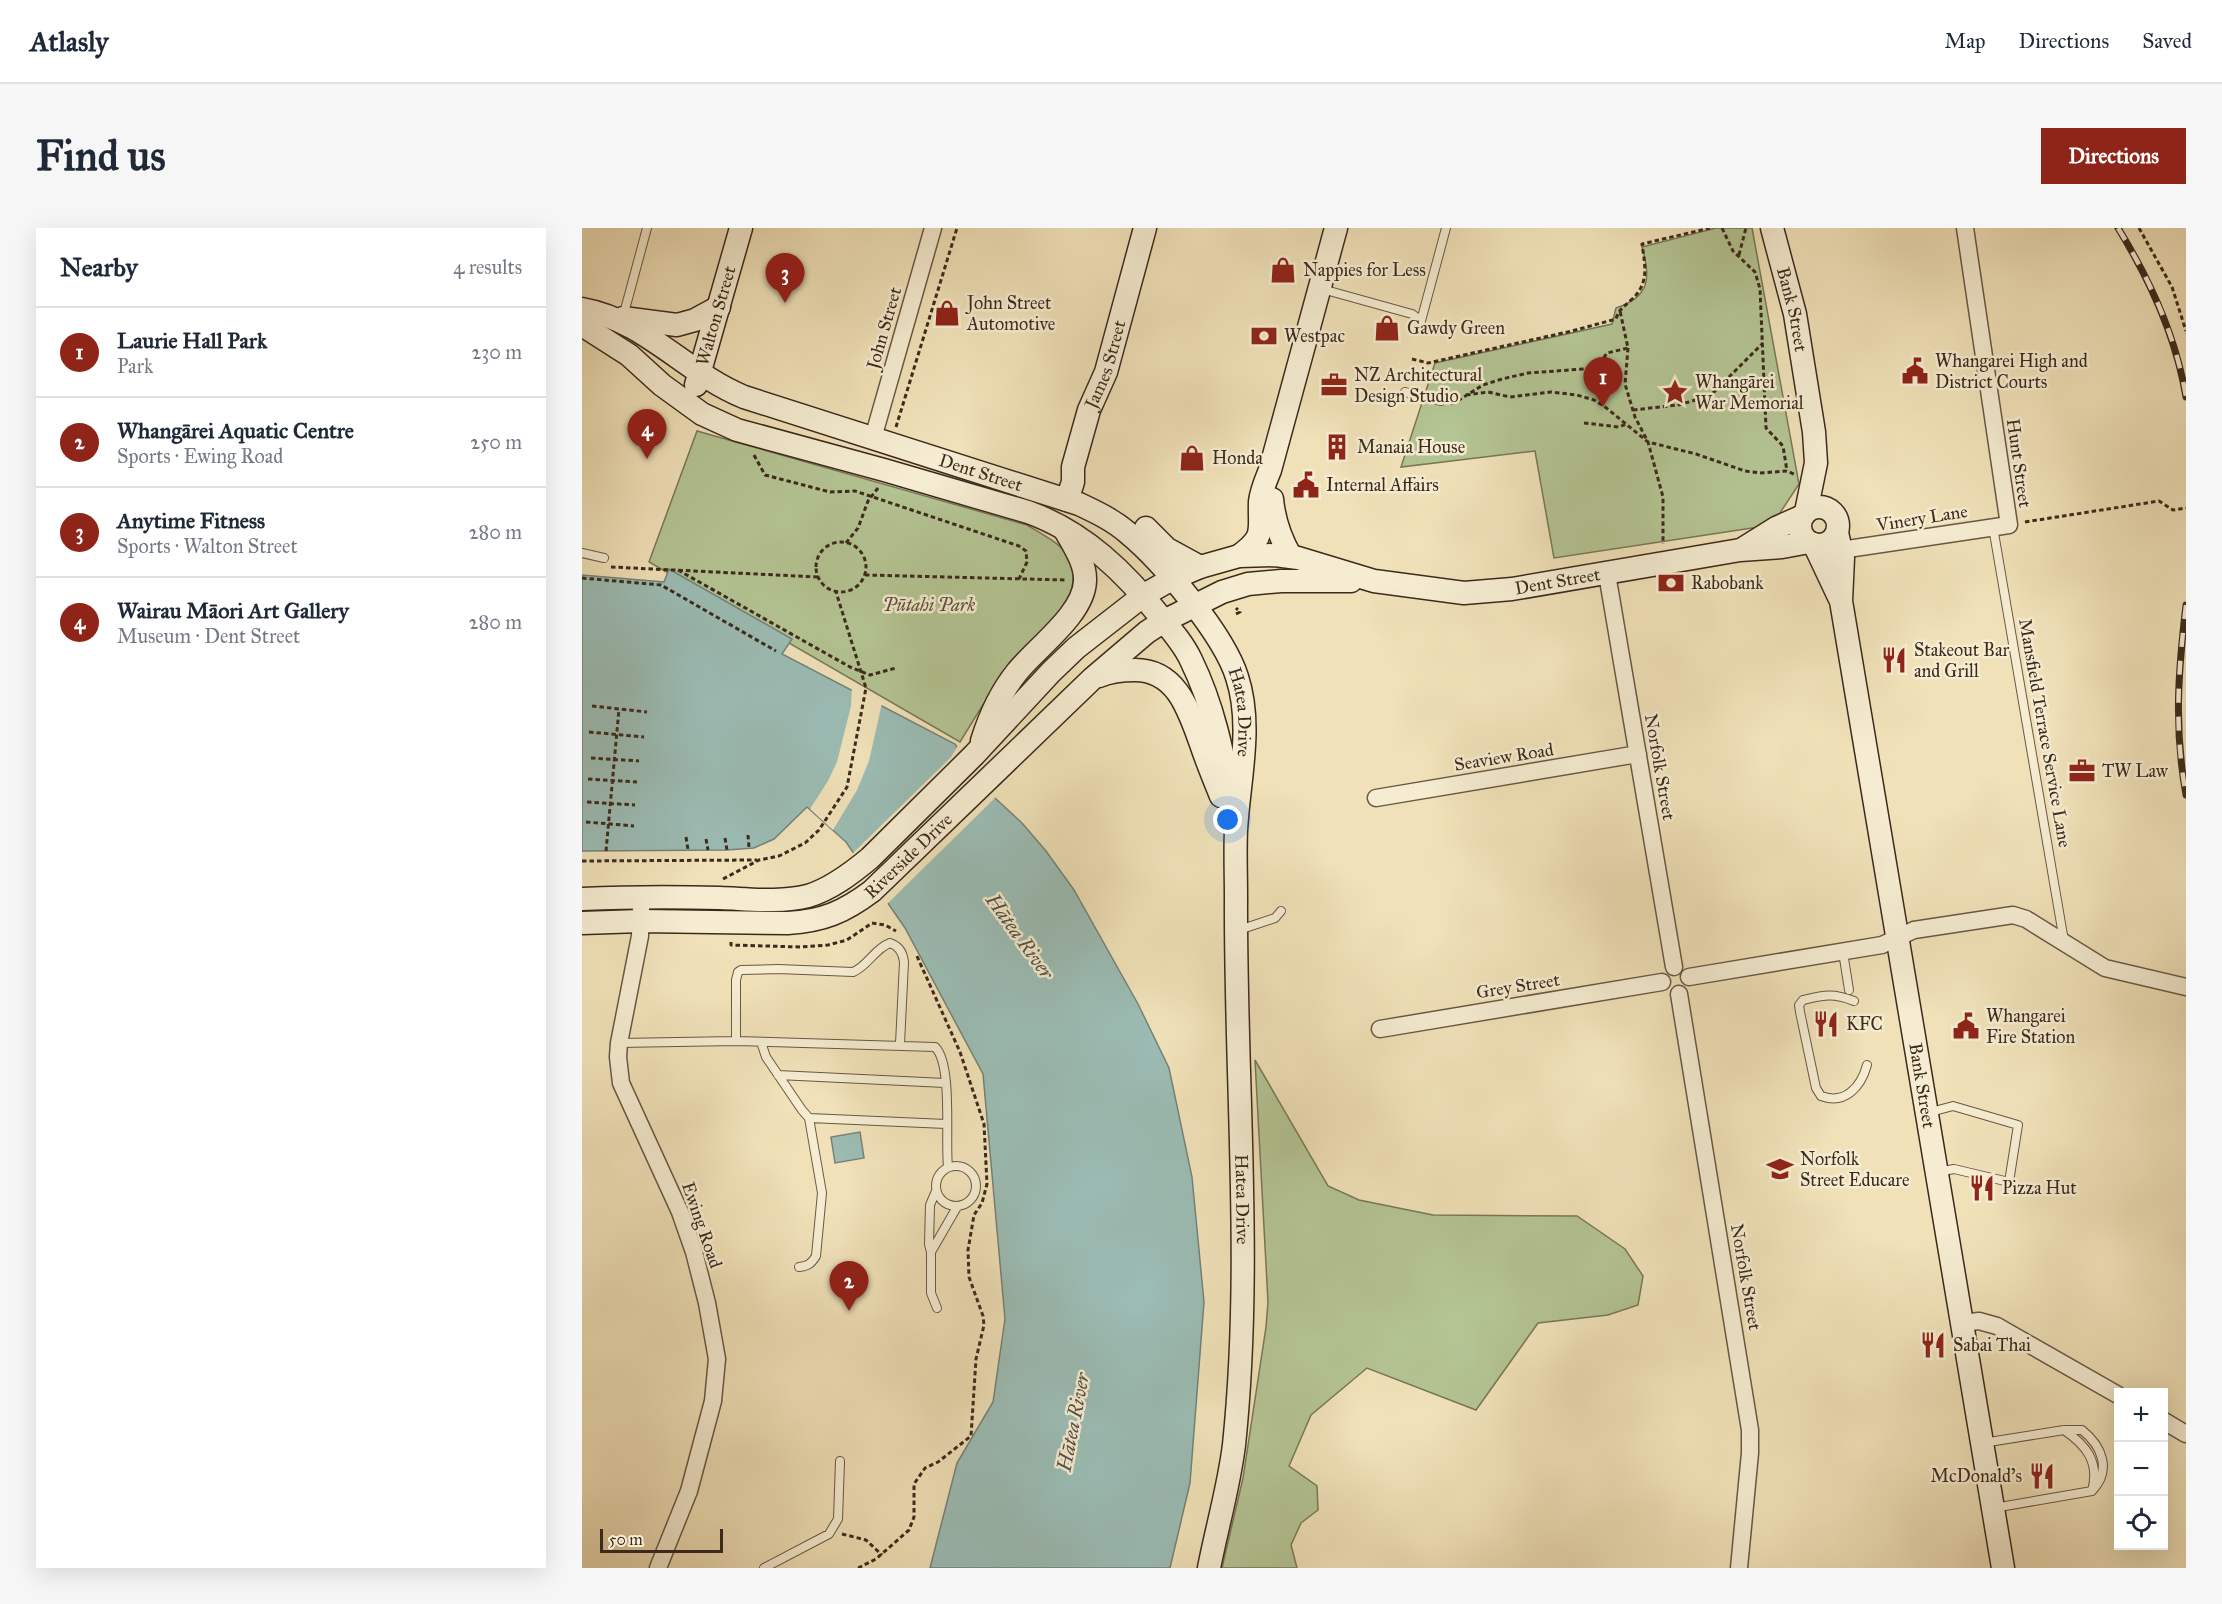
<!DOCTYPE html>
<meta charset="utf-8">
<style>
:root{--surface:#fff;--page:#f6f6f7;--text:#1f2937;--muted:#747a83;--line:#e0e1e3;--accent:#8f2418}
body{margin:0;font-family:"IM FELL Great Primer",serif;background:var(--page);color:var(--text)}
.controls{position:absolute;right:18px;bottom:18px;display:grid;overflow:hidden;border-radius:0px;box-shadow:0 6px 24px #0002}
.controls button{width:54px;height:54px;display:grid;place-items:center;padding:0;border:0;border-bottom:2px solid var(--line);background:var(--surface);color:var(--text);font:30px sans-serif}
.scale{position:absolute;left:18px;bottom:15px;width:123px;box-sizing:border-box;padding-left:6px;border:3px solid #3c2a1d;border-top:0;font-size:16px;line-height:21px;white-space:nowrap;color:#3c2a1d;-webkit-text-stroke:4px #f5ecd1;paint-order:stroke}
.you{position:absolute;left:646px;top:592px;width:21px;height:21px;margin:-15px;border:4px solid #fff;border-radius:50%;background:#1a73e8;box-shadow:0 0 0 9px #1a73e833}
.badge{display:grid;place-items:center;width:39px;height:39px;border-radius:50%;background:var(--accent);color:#fff;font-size:20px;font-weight:700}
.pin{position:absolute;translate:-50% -50px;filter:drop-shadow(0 2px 3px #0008)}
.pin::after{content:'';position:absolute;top:32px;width:21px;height:18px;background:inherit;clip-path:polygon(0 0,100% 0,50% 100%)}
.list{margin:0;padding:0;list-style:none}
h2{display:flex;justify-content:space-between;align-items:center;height:78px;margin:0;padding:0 24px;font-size:26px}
h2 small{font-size:20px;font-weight:400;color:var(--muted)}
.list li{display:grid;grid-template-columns:39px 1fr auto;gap:18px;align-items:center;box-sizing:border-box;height:90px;padding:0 24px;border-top:2px solid var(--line)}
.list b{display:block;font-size:22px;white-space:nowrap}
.list p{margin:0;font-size:20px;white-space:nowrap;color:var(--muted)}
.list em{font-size:20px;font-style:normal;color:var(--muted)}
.icon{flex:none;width:33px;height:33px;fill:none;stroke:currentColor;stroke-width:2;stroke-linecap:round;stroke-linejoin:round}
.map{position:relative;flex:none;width:1604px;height:1340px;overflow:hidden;border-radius:0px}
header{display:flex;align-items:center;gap:36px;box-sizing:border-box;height:84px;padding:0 30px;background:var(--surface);border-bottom:2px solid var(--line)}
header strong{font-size:28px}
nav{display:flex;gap:33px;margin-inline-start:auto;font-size:21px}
.intro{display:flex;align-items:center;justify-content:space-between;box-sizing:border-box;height:144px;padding:0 36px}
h1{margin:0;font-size:42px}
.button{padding:15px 27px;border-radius:0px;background:var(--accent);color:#fff;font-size:21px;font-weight:700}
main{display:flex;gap:36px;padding:0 36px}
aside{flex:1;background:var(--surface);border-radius:0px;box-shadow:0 6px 24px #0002}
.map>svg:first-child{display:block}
.green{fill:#b4c493;stroke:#787758;stroke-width:1.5}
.water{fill:#9bbcb4;stroke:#758278;stroke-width:1.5}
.pier{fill:#f0e1b8}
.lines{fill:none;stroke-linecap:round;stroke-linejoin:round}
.lane-casing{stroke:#695844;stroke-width:10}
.street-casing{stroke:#695844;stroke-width:19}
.secondary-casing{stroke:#3c2a1d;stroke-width:25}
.path{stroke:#3c2a1d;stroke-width:3;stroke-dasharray:4.5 3;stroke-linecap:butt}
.lane{stroke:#f5ecd1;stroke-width:8}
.street{stroke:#f5ecd1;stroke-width:16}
.secondary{stroke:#f5ecd1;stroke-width:22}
.rail-casing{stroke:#3c2a1d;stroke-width:7}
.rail{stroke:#f5ecd1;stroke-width:4.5;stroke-dasharray:14;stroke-linecap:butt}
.labels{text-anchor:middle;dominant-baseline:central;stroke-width:5;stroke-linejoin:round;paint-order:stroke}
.poi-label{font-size:18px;fill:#3c2a1d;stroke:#f5ecd1;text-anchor:start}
.street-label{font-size:18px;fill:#3c2a1d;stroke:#f5ecd1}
.park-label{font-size:18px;font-style:italic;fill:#5a503a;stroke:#f5ecd1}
.water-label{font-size:20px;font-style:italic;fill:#544e43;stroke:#f5ecd1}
</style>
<header>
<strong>Atlasly</strong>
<nav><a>Map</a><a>Directions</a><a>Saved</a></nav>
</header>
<div class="intro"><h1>Find us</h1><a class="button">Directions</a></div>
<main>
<aside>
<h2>Nearby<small>4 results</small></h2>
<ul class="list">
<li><span class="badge">1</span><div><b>Laurie Hall Park</b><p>Park</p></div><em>230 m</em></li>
<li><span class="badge">2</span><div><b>Whangārei Aquatic Centre</b><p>Sports · Ewing Road</p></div><em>250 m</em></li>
<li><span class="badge">3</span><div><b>Anytime Fitness</b><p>Sports · Walton Street</p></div><em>280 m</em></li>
<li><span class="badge">4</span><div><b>Wairau Māori Art Gallery</b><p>Museum · Dent Street</p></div><em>280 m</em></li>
</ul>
</aside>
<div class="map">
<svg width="1604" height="1340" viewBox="0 0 1604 1340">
<rect width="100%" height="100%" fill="#f0e1b8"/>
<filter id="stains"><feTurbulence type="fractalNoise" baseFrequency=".00333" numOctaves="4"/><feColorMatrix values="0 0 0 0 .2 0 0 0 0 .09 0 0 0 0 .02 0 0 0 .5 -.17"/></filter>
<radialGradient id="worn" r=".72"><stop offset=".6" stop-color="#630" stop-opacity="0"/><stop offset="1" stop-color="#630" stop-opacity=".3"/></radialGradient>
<path class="green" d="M1134 0H1170L1217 256 1190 297 972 330 953 223 819 239 853 135 1030 96 1034 80C1068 69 1069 50 1060 19Z
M115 203 445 297C479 317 501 327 487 371L407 467 378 514 67 334Z
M673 832 746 958 777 972 851 987 995 988 1043 1021 1061 1048 1056 1077 1026 1087 956 1095 894 1182 785 1140 729 1187 707 1238 735 1258 736 1282 719 1295 709 1317 715 1340H640L661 1250 684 1099 686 1074Z"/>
<path class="water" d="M87 341 210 411 200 426 373 516 413 570 440 595 464 623 492 662 556 776 587 840 610 949 622 1074 608 1255 588 1340H348L375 1235 411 1174 423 1091 401 846 323 700 264 614 225 579 192 611 172 620 145 622 0 623V347L82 354Z
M278 904 282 930 253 935 249 909Z"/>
<path class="pier" d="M270 459 300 475 287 533 275 562 251 602 228 581 246 553 255 534 269 478Z
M377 516 415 568 304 677 269 627 359 539 369 529Z"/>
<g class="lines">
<g class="lane-casing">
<path id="lane" d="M740 61 830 86 839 93 864 0
M41 89 65 0
M823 164 859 173
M1411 299 1482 713
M0 325 22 330
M657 702 693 690 699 683
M1261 724 1267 762
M1272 773C1251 765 1243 767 1221 772L1217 777 1218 784 1234 860 1239 868C1263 877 1279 859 1285 837
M154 813V752L156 744 159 742 196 741 271 744C286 738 292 721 308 715 317 718 321 724 322 734L318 816
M179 814 184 829 220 882 227 890 364 896
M37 815 154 813 353 819C371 836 363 912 366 939
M196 847 363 855
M1345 885 1371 878 1436 897 1427 954 1372 941 1355 944
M354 958a20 20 0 1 1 40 0a20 20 0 1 1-40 0Z
M354 963 348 977 347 1016 349 1024V1065L355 1080
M349 1024 375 979
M217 1039C226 1038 229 1036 234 1028L240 965 227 890
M1482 1202C1504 1217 1518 1234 1510 1263
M1401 1215 1482 1202H1500C1520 1218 1530 1242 1510 1263L1412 1280
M182 1340 247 1306 256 1291 258 1233"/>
</g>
<g class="street-casing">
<path id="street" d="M291 210 351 0
M1259 322 1427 297 1383 0
M1025 346 1092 739
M794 570 1056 526
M59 681 58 708 37 815 36 829 39 855 98 984 112 1024 125 1075 135 1131 131 1173 107 1263 76 1340
M1107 749 1300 717 1332 702 1431 687 1444 691 1523 740 1604 759
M1097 766 1168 1202V1225L1157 1340
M798 801 1080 754
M1380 1095 1397 1093 1415 1098 1536 1167
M1582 1193 1604 1206"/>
</g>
<g class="secondary-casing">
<g id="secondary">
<path id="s1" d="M1190 0 1213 86 1232 204 1234 235 1224 284"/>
<path id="s2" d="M0 81C63 92 105 146 162 169L497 276C514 284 531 292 546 305 580 333 642 407 655 449 671 498 657 551 654 602 653 624 654 647 654 670 653 852 671 1035 652 1217 647 1258 635 1299 627 1340"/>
<path d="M41 90 95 97 113 92 137 79"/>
<path d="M0 97 47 127 80 157 120 186 155 202 302 242 446 284C502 304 544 345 580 391 591 404 602 417 609 432 631 477 641 524 649 573"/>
<path id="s3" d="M114 157 159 0"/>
<path d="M690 271C692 293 698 310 709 329"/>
<path id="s4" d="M485 272 491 254V239L507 182 524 144 563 0"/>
<circle cx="1237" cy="298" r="19"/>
<path d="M564 300 585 321 618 339"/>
<path id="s5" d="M1255 305 1261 330 1259 373 1421 1340"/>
<path d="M1232 316 1257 369"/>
<path d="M1162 320 1194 300 1221 288"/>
<path d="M657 328C684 308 677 304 678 274 679 263 684 252 688 242L754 0"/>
<path d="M517 448C529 443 540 442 553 442 595 442 607 483 619 516 625 534 632 551 639 568"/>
<path d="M400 513C408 487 418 465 435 444 455 419 502 386 503 353 504 335 491 317 483 302"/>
<path id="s6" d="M0 671C46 669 92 669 138 670 167 671 198 675 226 668 249 661 270 645 288 630L392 527 469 444 494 420 562 367 590 351 618 339 657 328 693 327 716 330 792 353 882 365 930 361 1158 322 1200 319 1227 314"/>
<path id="s7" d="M0 695 59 693 206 695C241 693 262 684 290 663L511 450 565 404 582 393 640 364 666 356 699 353H769"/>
</g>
</g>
<path class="path" d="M1140 0 1151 23 1173 44 1178 61 1184 200 1201 218 1205 243
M1557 0 1590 59 1604 103
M1157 27 1164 0
M1046 120 1043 156 1053 189 1066 214 1081 269V316
M830 131 846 135 990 103 1034 91C1037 81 1041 80 1048 73 1068 56 1063 38 1060 16L1128 0
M884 167 906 164 928 169 969 164 995 167 1012 172 1022 178 1066 214 1114 226 1163 243 1178 245 1205 243 1214 247
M869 175H872L901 157 920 151 946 145 1015 140 1025 125 1046 120 1038 83
M1051 182 1096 177 1128 168 1181 115
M1002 195 1037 199 1044 196
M314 199 375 0
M172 227 183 247 248 264 273 263 437 318 444 323 445 334 437 351
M1443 294 1577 273 1591 282 1604 280
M234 339a25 25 0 1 1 50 0a25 25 0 1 1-50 0Z
M264 315 276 300 286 273 296 260
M29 339 236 349
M96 342 268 439 288 447 314 440
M283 347 485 352
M0 350 79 357 194 423
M654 386 658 384 654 380
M10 478 65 484
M7 504 62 509
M9 530 57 533
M6 551 55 554
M5 574 53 577
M4 594 52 598
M166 607 167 620
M104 609 106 622
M143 610 145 622
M124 611 126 622
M24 623 37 481
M0 633 175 632
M141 651 177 632 197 628 223 615 237 602 265 559 284 460 254 364
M149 714V717L219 719 246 717 265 712 290 695 303 697 314 703
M260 1306 284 1312 300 1327
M276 1340 294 1331 327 1302 332 1289V1256L343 1240 356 1234 389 1208 394 1131 402 1097 401 1088 387 1049 386 1022 392 987 400 975 405 956 402 896 378 824 334 726"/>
<use href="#lane" class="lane"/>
<use href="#street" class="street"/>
<use href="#secondary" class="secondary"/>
<g class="rail-casing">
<path id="rail" d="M1536 0C1568 52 1594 108 1604 169
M1604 377C1596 445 1592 500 1604 567"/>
</g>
<use href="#rail" class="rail"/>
</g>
<defs>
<g id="shop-bare" transform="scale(2.07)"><path d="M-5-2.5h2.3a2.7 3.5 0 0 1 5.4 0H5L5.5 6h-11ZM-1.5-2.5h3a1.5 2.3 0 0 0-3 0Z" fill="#8f2418" stroke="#f5ecd1" stroke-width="2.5" paint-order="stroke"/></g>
<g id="bank-bare" transform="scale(2.07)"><path d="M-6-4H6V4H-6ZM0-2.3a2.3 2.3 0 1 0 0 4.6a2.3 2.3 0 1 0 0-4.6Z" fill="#8f2418" stroke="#f5ecd1" stroke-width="2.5" paint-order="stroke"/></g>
<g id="civic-bare" transform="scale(2.07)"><path d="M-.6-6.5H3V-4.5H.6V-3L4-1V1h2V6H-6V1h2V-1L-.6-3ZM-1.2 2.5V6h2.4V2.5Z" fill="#8f2418" stroke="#f5ecd1" stroke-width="2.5" paint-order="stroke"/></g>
<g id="office-bare" transform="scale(2.07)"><path d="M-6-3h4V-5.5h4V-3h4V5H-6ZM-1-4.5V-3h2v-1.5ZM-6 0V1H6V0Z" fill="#8f2418" stroke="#f5ecd1" stroke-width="2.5" paint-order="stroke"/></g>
<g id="sight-bare" transform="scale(2.07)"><path d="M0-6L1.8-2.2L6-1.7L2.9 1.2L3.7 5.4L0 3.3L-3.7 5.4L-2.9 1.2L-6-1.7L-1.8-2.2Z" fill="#8f2418" stroke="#f5ecd1" stroke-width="2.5" paint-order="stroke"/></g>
<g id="building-bare" transform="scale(2.07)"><path d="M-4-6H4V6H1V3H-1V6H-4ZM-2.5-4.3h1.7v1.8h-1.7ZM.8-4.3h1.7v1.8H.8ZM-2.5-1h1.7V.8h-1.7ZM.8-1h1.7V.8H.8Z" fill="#8f2418" stroke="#f5ecd1" stroke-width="2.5" paint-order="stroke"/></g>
<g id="restaurant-bare" transform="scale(2.07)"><path d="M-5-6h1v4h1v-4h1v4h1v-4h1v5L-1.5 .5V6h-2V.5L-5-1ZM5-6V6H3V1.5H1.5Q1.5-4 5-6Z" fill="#8f2418" stroke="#f5ecd1" stroke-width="2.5" paint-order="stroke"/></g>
<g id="school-bare" transform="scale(2.07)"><path d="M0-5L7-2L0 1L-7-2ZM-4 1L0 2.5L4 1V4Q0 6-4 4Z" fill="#8f2418" stroke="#f5ecd1" stroke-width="2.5" paint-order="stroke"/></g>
</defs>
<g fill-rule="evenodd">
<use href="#shop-bare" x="701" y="42"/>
<use href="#shop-bare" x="365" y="85"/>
<use href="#shop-bare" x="805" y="100"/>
<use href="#bank-bare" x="682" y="108"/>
<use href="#civic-bare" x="1333" y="143"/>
<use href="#office-bare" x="752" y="157"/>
<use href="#sight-bare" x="1093" y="164"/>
<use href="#building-bare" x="755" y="219"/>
<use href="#shop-bare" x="610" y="230"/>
<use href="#civic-bare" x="724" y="257"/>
<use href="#bank-bare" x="1089" y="355"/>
<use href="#restaurant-bare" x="1312" y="432"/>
<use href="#office-bare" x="1500" y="543"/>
<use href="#restaurant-bare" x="1244" y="796"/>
<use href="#civic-bare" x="1384" y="798"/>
<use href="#school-bare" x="1198" y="941"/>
<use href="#restaurant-bare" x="1400" y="960"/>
<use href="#restaurant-bare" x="1351" y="1117"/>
<use href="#restaurant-bare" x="1460" y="1248"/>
</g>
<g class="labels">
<g class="poi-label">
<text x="721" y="42">Nappies for Less</text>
<text x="385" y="75">John Street<tspan x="385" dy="21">Automotive</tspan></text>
<text x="825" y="100">Gawdy Green</text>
<text x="702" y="108">Westpac</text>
<text x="1353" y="133">Whangarei High and<tspan x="1353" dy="21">District Courts</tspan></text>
<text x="772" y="147">NZ Architectural<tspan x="772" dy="21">Design Studio</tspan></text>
<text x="1113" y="154">Whangārei<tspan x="1113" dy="21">War Memorial</tspan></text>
<text x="775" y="219">Manaia House</text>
<text x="630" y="230">Honda</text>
<text x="744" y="257">Internal Affairs</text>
<text x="1109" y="355">Rabobank</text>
<text x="1332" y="422">Stakeout Bar<tspan x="1332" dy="21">and Grill</tspan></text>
<text x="1520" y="543">TW Law</text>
<text x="1404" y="788">Whangarei<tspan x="1404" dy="21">Fire Station</tspan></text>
<text x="1264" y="796">KFC</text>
<text x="1218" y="931">Norfolk<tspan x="1218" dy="21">Street Educare</tspan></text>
<text x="1420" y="960">Pizza Hut</text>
<text x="1371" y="1117">Sabai Thai</text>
<text x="1440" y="1248" text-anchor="end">McDonald's</text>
</g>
<g class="street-label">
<text stroke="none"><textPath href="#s1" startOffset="84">Bank Street</textPath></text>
<text stroke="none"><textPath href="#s3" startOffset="72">Walton Street</textPath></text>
<text transform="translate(302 100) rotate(-74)">John Street</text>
<text stroke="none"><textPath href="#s4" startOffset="142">James Street</textPath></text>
<text transform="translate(1437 235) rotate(82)">Hunt Street</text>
<text stroke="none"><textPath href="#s2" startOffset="434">Dent Street</textPath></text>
<text transform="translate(1340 290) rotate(-9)">Vinery Lane</text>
<text stroke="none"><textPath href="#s6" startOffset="1107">Dent Street</textPath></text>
<text stroke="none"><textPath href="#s2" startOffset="812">Hatea Drive</textPath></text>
<text transform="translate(1463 505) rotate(80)">Mansfield Terrace Service Lane</text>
<text transform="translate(922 529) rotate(-9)">Seaview Road</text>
<text transform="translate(1078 539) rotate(80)">Norfolk Street</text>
<text stroke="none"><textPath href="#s7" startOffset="348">Riverside Drive</textPath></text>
<text transform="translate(936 758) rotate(-9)">Grey Street</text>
<text stroke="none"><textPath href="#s5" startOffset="560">Bank Street</textPath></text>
<text stroke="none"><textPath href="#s2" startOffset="1300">Hatea Drive</textPath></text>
<text transform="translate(120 997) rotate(71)">Ewing Road</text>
<text transform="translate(1164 1049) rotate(80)">Norfolk Street</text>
</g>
<g class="park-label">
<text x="347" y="377">Pūtahi Park</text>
</g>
<g class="water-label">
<text transform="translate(438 708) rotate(54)">Hātea River</text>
<text transform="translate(491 1194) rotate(-79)">Hātea River</text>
</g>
</g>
<rect width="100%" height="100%" filter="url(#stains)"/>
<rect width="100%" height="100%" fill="url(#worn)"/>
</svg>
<div class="controls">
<button>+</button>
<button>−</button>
<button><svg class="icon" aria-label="locate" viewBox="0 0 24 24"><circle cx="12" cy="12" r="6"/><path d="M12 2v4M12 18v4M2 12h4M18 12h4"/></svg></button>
</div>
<div class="scale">50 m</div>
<div class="you"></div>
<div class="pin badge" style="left:1021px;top:179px">1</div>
<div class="pin badge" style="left:267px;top:1083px">2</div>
<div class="pin badge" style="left:203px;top:75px">3</div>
<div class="pin badge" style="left:65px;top:231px">4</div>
</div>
</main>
